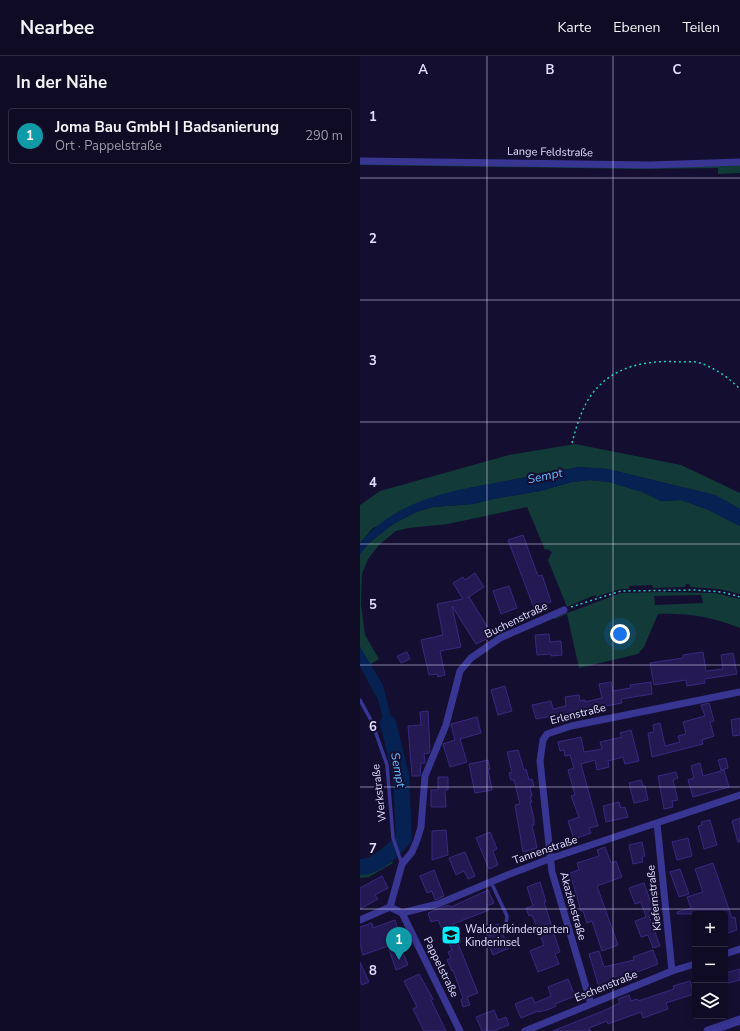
<!DOCTYPE html>
<html lang="de">
<meta charset="utf-8">
<style>
:root{--surface:#0f0b24;--page:#18142c;--text:#f1f3f6;--muted:#9b9ba6;--line:#2f2b41;--accent:#2563eb}
body{margin:0;font-family:"Nunito Sans",sans-serif;background:var(--page);color:var(--text)}
.controls{position:absolute;right:12px;bottom:12px;display:grid;overflow:hidden;border-radius:4px;box-shadow:0 2px 10px #0003}
.controls button{width:36px;height:36px;display:grid;place-items:center;padding:0;border:0;border-bottom:1px solid var(--line);background:var(--surface);color:var(--text);font:20px sans-serif}
.you{position:absolute;left:260px;top:578px;width:14px;height:14px;margin:-10px;border:3px solid #fff;border-radius:50%;background:#1a73e8;box-shadow:0 0 0 6px #1a73e833}
.badge{display:grid;place-items:center;width:26px;height:26px;border-radius:50%;background:var(--accent);color:#fff;font-size:13px;font-weight:700}
.pin{position:absolute;translate:-50% -33px;filter:drop-shadow(0 1px 2px #0008)}
.pin::after{content:'';position:absolute;top:21px;width:14px;height:12px;background:inherit;clip-path:polygon(0 0,100% 0,50% 100%)}
.list{margin:0;padding:0;list-style:none}
h2{display:flex;justify-content:space-between;align-items:center;height:52px;margin:0;padding:0 16px;font-size:17px}
h2 small{font-size:13px;font-weight:400;color:var(--muted)}
.list li{display:grid;grid-template-columns:26px 1fr auto;gap:12px;align-items:center;box-sizing:border-box;height:56px;margin:0 8px 8px;padding:0 8px;border:1px solid var(--line);border-radius:4px}
.list b{display:block;font-size:15px;white-space:nowrap}
.list p{margin:0;font-size:13px;white-space:nowrap;color:var(--muted)}
.list em{font-size:13px;font-style:normal;color:var(--muted)}
.icon{flex:none;width:22px;height:22px;fill:none;stroke:currentColor;stroke-width:2;stroke-linecap:round;stroke-linejoin:round}
.map{position:relative;flex:none;width:380px;height:975px;overflow:hidden}
header{display:flex;align-items:center;gap:24px;box-sizing:border-box;height:56px;padding:0 20px;background:var(--surface);border-bottom:1px solid var(--line)}
header strong{font-size:19px}
nav{display:flex;gap:22px;margin-inline-start:auto;font-size:14px}
main{display:flex}
aside{flex:1;background:var(--surface)}
.map>svg:first-child{display:block}
.green{fill:#113a38;fill-rule:evenodd}
.water{fill:#052253}
.lines{fill:none;stroke-linecap:round;stroke-linejoin:round}
.river{stroke:#052253;stroke-width:16}
.building{fill:#241953;stroke:#392981}
.path{stroke:#23cdc1;stroke-width:1.5;stroke-dasharray:2 3;stroke-linecap:butt}
.service{stroke:#383593;stroke-width:3.5}
.minor{stroke:#383593;stroke-width:7}
.tertiary{stroke:#383593;stroke-width:9}
.grid{fill:none;stroke:#e1deff;stroke-width:1;stroke-opacity:0.55}
.labels{text-anchor:middle;dominant-baseline:central;stroke-width:4;stroke-linejoin:round;paint-order:stroke}
.street-label{font-size:11px;fill:#e1deff;stroke:#140f30}
.poi-label{font-size:11px;fill:#e1deff;stroke:#140f30;text-anchor:start}
.water-label{font-size:12px;font-style:italic;fill:#6cbdff;stroke:#140f30}
.grid-label{font-size:13px;text-anchor:middle;font-weight:bold;fill:#e1deff;stroke:#140f30;stroke-width:4;stroke-linejoin:round;paint-order:stroke}
</style>
<header>
<strong>Nearbee</strong>
<nav><a>Karte</a><a>Ebenen</a><a>Teilen</a></nav>
</header>
<main>
<aside>
<h2>In der Nähe<small></small></h2>
<ul class="list">
<li><span class="badge" style="background:#0f9aa8">1</span><div><b>Joma Bau GmbH | Badsanierung</b><p>Ort · Pappelstraße</p></div><em>290 m</em></li>
</ul>
</aside>
<div class="map">
<svg width="380" height="975" viewBox="0 0 380 975">
<rect width="100%" height="100%" fill="#140f30"/>
<path class="green" d="M0 107 380 109V117L358 118V112L281 113 0 109Z
M215 388 321 409 380 437V453L355 439 247 413 219 411 109 432 13 472 0 487V449L20 435 149 399Z
M230 424 249 426 283 436 301 445 321 444 349 454 380 470V538L359 533 330 531 329 528H326L325 531 293 532 292 529 269 530V533H260L236 541 235 539 207 551 188 504 192 496 187 493 185 494 167 451 88 468 48 472 36 475 19 489 8 503 2 518 1 549 5 579 19 603 9 609 0 591V498L9 487 33 468 56 456 73 451 113 448 133 443 180 435 212 426Z
M302 536 355 537 380 543V572C352 561 328 557 298 558L284 591 278 598 219 612 207 558 195 563 194 562 261 537ZM341 539 343 547 295 549 294 540Z
M28 788 26 795 33 807 9 821 0 822V805L13 800Z"/>
<path class="water" d="M219 411 247 413 355 439 380 453V470L349 454 321 444 301 445 282 436 249 426 230 424 212 426 180 435 133 443 113 448 73 451 56 456 33 468 9 487 0 498V487C37 444 88 435 141 426 167 421 193 416 219 411Z
M0 591 23 629 30 657 33 689 28 681 18 644 0 610Z"/>
<g class="lines">
<path class="river" d="M0 811C17 811 34 794 44 782L41 719 28 667"/>
</g>
<path class="building" d="M163 479 178 520 182 519 191 546 174 552 148 484Z
M115 517 124 531 107 542 109 541 133 580 116 588 92 550 101 591 80 595 85 619 78 621 77 618 69 619 61 584 83 579 77 548 103 543 93 527 103 521 105 524Z
M149 530 157 552 141 558 133 535Z
M189 578 190 586 201 585 202 599 191 600V598L177 599 175 579Z
M47 596 50 603 41 607 37 600Z
M343 596 346 615 363 613 361 599 373 597 377 618 344 623 345 627 327 630 326 624 294 629 290 607 323 602V599Z
M251 626 253 635 271 632 270 629 291 626 292 638 261 643 262 647 176 663 172 649 191 645 193 653 206 650 205 641 219 639 220 645 225 644V646L242 642 239 628Z
M145 630 152 655 138 659 131 634Z
M349 647 354 665 350 666 354 680 342 684 343 688 292 701 288 677 294 676 293 669 300 667 305 690 320 686 318 680 326 678 323 666 345 660 341 649Z
M68 655 70 694 69 697 64 698 65 707H61L60 720H52L48 670 61 669 60 656Z
M117 661 121 677 100 683 107 706 90 711 83 688 95 684 91 668Z
M380 662V679L373 680 371 664Z
M271 674 279 705 265 708 263 701 248 705 249 711 237 714 235 704 221 708 238 770 229 772 231 777 214 783 208 765 219 761 211 740 215 739 208 714 214 712 210 699 205 700 204 694 200 695 198 686 221 681 224 696 242 693 240 686 262 681 260 677Z
M158 694 164 714 166 713 169 724 172 723 174 730 170 731 172 740 170 741 172 746H170L174 763V769H172L177 792 163 796 155 749 160 748 154 724H151L149 717 152 716 147 696Z
M366 702 368 712 361 714 358 704Z
M128 704 130 713H128L132 734 115 737 109 708Z
M340 707 343 720 364 714 369 731 333 741 328 724 334 722 331 710Z
M316 716 318 722 313 724 318 744 312 745 313 751 304 753 298 720Z
M78 721H88V734H85L86 751H71V734H78Z
M281 724 283 730H285L288 744 274 747 269 727Z
M259 746 261 752 265 751 268 761 246 766 243 750Z
M380 762V786H378L372 765Z
M350 764 357 789 344 793 338 770 342 769 341 766Z
M86 774 88 799 72 804V775Z
M130 776 137 793 133 795 138 809 129 813 116 782Z
M328 782 332 800 317 804 312 786Z
M282 786 285 800 282 801 283 806 273 808 269 789Z
M245 791 251 807 256 805 262 821 237 830 258 889 242 895 232 865 227 867 223 855H221L210 817 219 814 217 807 239 800 237 794Z
M105 796 115 820 108 823 104 815 96 819 89 802Z
M353 807 372 862 375 861 377 874 365 878V855L354 858H317V856L331 852 327 841 343 836 335 813Z
M320 813 329 838 319 841 310 816Z
M74 814 84 840 75 844 72 835 67 837 60 820Z
M22 820 28 832 15 839 18 843 0 853V832Z
M180 826 186 846H184L200 896 195 898 199 908 178 916 170 895 184 889 172 859 169 860 166 852 173 850 167 831Z
M284 827 295 858 289 860 300 890 293 892 288 879 281 881 275 865 286 861 281 846 275 848 269 832Z
M128 834 134 847 127 850 129 854 93 868 100 884 97 885 118 937 107 941 110 949 103 951 101 944 103 942 93 914 92 915 87 904 91 902 88 896 92 894 78 864 71 866 68 857 88 849 91 851Z
M35 864 45 893 42 894 48 909 36 914 28 890 3 899 0 888V871L12 867 13 872Z
M138 868 149 892 133 899 125 881 134 878 131 871Z
M293 894 298 908 239 931 229 898 239 895 244 911 274 904 273 901Z
M0 906 9 926 2 929 0 925Z
M380 913V924L365 928V917Z
M59 918 73 943 71 944 86 975H64L53 953 57 951 44 925Z
M208 923 215 940 195 948 196 950 187 954 178 956V955L161 962 155 948 172 941 175 947 191 940 188 931Z
M330 925 334 938 306 947 308 953 283 962 281 956 248 968 247 965 229 972 231 975H193L243 955 260 947 258 943 269 939 271 945 277 943 278 945 314 933 313 930Z
M134 954 138 964 146 961 149 969 133 975H122L116 961Z"/>
<g class="lines">
<path class="path" d="M212 387C217 368 223 347 237 332 259 308 291 304 321 306 327 306 334 305 340 307 355 312 369 322 380 333
M211 551 261 535 335 534 362 536 380 541"/>
<path class="service" d="M0 644 12 666 27 709 33 782 42 808
M131 826 147 860 146 869"/>
<path class="minor" d="M0 105 290 109 380 106
M297 767 312 915
M30 851 42 808 52 796 57 784 61 771 65 720 86 669 100 615 111 602 140 582 204 554
M42 857 100 975
M0 864 30 851 42 857 78 848 145 820 189 803 380 739
M365 898 380 893
M231 948 192 816 180 705 183 684 187 678 211 670 380 636
M165 975 312 915 335 908"/>
<path class="tertiary" d="M348 975 380 964"/>
</g>
<path class="grid" d="M127 0V975M253 0V975M0 122H380M0 244H380M0 366H380M0 488H380M0 609H380M0 731H380M0 853H380"/>
<defs>
<g id="school-square" transform="scale(1)"><rect x="-9" y="-9" width="18" height="18" rx="4" fill="#0aeaff" stroke="#140f30"/><path d="M0-5L7-2L0 1L-7-2ZM-4 1L0 2.5L4 1V4Q0 6-4 4Z" fill="#111"/></g>
</defs>
<g fill-rule="evenodd">
<use href="#school-square" x="91" y="879"/>
</g>
<g class="labels">
<g class="street-label">
<text transform="translate(190 96) rotate(1)">Lange Feldstraße</text>
<text transform="translate(156 564) rotate(-26)">Buchenstraße</text>
<text transform="translate(218 658) rotate(-14)">Erlenstraße</text>
<text transform="translate(19 737) rotate(-97)">Werkstraße</text>
<text transform="translate(185 794) rotate(-19)">Tannenstraße</text>
<text transform="translate(294 842) rotate(-96)">Kiefernstraße</text>
<text transform="translate(213 850) rotate(74)">Akazienstraße</text>
<text transform="translate(81 911) rotate(64)">Pappelstraße</text>
<text transform="translate(246 930) rotate(-22)">Eschenstraße</text>
</g>
<g class="poi-label">
<text x="105" y="873">Waldorfkindergarten<tspan x="105" dy="13">Kinderinsel</tspan></text>
</g>
<g class="water-label">
<text transform="translate(185 420) rotate(-12)">Sempt</text>
<text transform="translate(38 714) rotate(80)">Sempt</text>
</g>
</g>
<g class="grid-label">
<text x="63" y="18">A</text>
<text x="190" y="18">B</text>
<text x="317" y="18">C</text>
<text x="13" y="65">1</text>
<text x="13" y="187">2</text>
<text x="13" y="309">3</text>
<text x="13" y="431">4</text>
<text x="13" y="553">5</text>
<text x="13" y="675">6</text>
<text x="13" y="797">7</text>
<text x="13" y="919">8</text>
</g>
</svg>
<div class="controls">
<button>+</button>
<button>−</button>
<button><svg class="icon" aria-label="layers" viewBox="0 0 24 24"><path d="M12 4l9 5-9 5-9-5zM3 14l9 5 9-5"/></svg></button>
</div>
<div class="you"></div>
<div class="pin badge" style="left:39px;top:904px;background:#0f9aa8">1</div>
</div>
</main>
